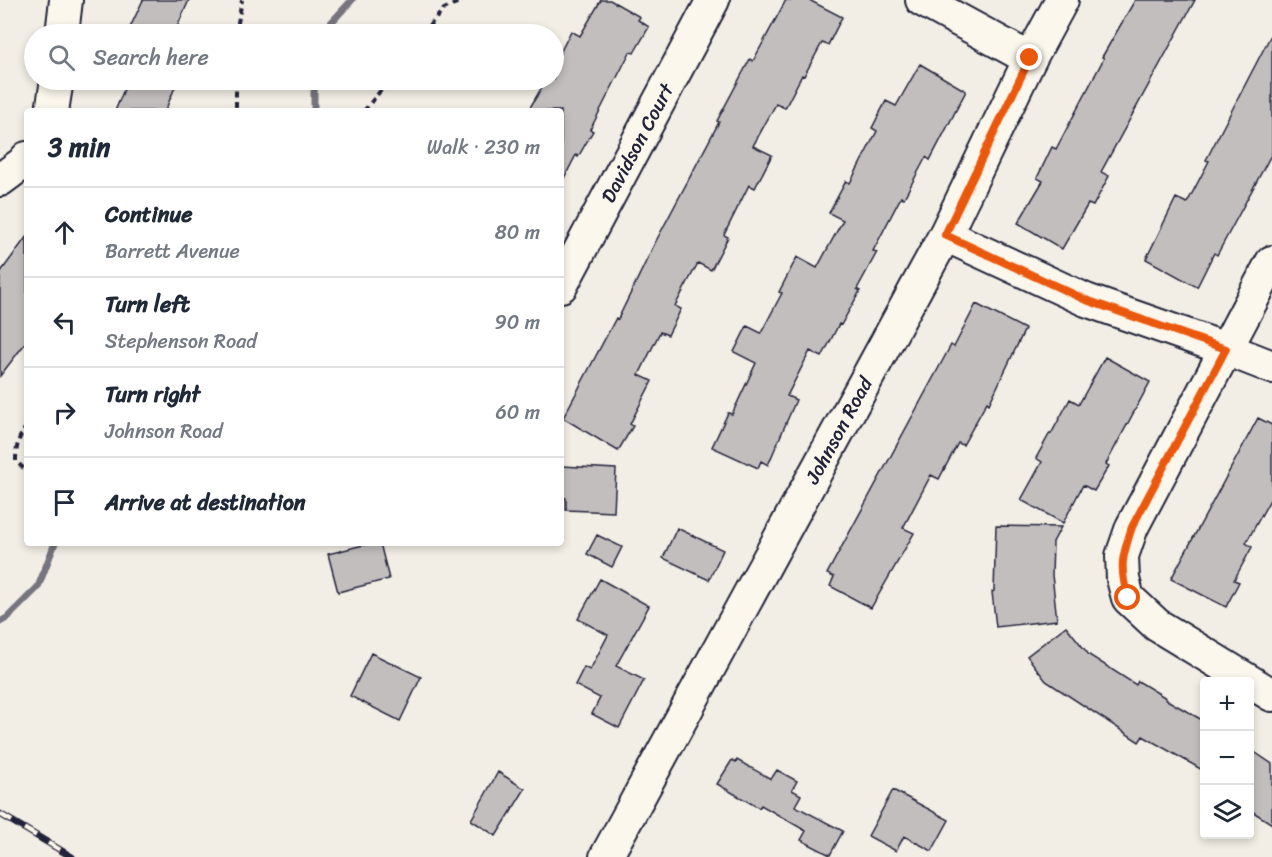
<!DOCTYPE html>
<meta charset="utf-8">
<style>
:root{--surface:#fff;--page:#f6f6f7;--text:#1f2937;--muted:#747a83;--line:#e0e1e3}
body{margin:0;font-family:Sriracha,sans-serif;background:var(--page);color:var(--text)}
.controls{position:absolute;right:18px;bottom:18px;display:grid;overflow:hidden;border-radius:6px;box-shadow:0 3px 9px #0003}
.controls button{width:54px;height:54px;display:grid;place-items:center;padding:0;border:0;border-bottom:2px solid var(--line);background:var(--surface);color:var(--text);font:30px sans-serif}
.stop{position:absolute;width:18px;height:18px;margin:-14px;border:4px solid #ea580c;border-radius:50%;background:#fff}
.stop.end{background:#ea580c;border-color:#fff;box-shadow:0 2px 6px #0008}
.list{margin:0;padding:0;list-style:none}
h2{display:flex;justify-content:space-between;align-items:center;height:78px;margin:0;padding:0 24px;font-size:26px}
h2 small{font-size:20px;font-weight:400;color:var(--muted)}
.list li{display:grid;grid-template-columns:39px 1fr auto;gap:18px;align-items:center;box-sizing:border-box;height:90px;padding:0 24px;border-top:2px solid var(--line)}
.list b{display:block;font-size:22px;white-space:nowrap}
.list p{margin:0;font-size:20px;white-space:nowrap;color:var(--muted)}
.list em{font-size:20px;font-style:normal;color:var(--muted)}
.icon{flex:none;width:33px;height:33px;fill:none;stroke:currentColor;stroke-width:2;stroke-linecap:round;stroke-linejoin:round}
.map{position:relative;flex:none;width:1272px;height:857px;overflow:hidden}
.search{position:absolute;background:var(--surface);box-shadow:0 3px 9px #0003;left:24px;top:24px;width:540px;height:66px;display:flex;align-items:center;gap:15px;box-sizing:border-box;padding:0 21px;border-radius:33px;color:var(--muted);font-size:22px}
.panel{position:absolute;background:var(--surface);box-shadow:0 3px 9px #0003;left:24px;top:108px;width:540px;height:438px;border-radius:6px}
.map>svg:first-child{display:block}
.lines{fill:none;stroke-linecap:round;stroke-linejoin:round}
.stream{stroke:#76747f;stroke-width:7}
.building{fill:#c2bebe;stroke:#22223b;stroke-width:1.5}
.minor-casing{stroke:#22223b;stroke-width:36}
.path{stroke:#22223b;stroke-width:4;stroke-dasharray:6 4.5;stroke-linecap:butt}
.minor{stroke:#fbf7ec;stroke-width:32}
.rail-casing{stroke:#22223b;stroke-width:7}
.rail{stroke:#fbf7ec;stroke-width:4.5;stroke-dasharray:14;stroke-linecap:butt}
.route{stroke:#ea580c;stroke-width:8}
.labels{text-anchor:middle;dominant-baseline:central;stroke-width:4.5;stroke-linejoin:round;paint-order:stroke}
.street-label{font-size:20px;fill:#22223b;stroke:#fbf7ec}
</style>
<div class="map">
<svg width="1272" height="857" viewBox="0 0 1272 857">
<rect width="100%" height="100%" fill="#f2eee5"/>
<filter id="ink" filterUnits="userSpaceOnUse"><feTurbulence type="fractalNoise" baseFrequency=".0167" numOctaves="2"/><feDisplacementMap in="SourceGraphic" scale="12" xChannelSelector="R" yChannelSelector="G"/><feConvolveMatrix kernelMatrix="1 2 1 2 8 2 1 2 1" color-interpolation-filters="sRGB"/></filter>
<g filter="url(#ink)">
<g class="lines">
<path class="stream" d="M326 34 328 26 352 0
M314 111V92L316 80
M0 622 7 618 38 587 55 543"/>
</g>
<path class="building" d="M143 0H189L174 34H127Z
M601 0H610L640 17 638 20 649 27 634 53 630 52 590 130 593 131 578 157 576 155 561 184V111H528L546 80H554V65L571 31 580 36Z
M786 0H809L842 17 828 45 822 43 804 76 802 75 785 108 776 104 753 146 772 155 755 188 749 185 724 235 728 237 711 270 698 263 675 306 681 309 668 335 660 332 639 375 652 381 630 424 633 426 618 451 563 418 616 318 618 319 656 241 719 122 717 121 750 59 753 61Z
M1135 0H1195L1101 172 1109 176 1093 206 1088 204 1062 249 1018 223 1043 181 1037 178 1052 147 1056 149 1104 58 1102 57Z
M1272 33V153L1217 255 1214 253 1197 287 1146 259 1176 198 1187 203 1209 161 1206 160Z
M920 64 966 91 930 160 926 157 904 198 901 197 873 251 877 252 857 289 860 291 841 325 839 324 822 357 810 351 787 396 796 400 768 465 761 461 758 468 712 447 728 413 732 414 756 363 734 352 747 326 761 333 782 293 779 292 797 257 817 268 843 220 829 213 846 181 850 183 877 131 872 128 886 101 896 106Z
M128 80H178L165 111H115Z
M27 236V341L0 376V273Z
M976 304 1025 329 989 404 987 402 963 445 958 443 939 479 931 475 903 528 914 533 871 608 830 586 834 577 827 574 951 345 954 347Z
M1105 357 1150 382 1106 464 1109 466 1094 491 1083 485 1063 523 1021 500 1042 462 1036 458 1050 433 1051 434 1070 399 1079 404Z
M1258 418 1272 425V496L1246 543 1252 547 1234 580 1239 582 1226 607 1171 579Z
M561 466 616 469 614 512 566 510V498H561Z
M996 526 1061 527 1053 542 1052 575 1057 620 996 627 992 592 994 591Z
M677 528 723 550 709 580 663 558Z
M597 535 622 547 612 567 587 554Z
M371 543H380L389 579 338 592 328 554Z
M600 579 649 606 616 666 644 680 619 728 592 714 600 698 575 685 584 667 590 670 608 635 578 619Z
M1066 626 1089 655 1136 685 1138 681 1166 698 1165 699 1204 721V771L1143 736 1139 742 1046 681 1027 656Z
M371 653 421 677 400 721 350 696Z
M1250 749 1272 764V824L1250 810Z
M732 760 736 762 737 760 771 779 777 770 797 781 792 790 801 795 795 806 843 831 830 855 801 840 806 831 761 805 759 808 717 784Z
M498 772 525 789 496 836 471 820Z
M893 790 949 820 932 851 904 836 896 851 868 836Z"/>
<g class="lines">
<g class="minor-casing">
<g id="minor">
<path d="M922 0 1030 59"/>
<path d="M62 34 66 0"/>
<path d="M52 111 57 80"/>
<path d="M0 180 23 163 27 158"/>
<path d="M945 235 1086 300 1226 349 1272 367"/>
<path d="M1272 262 1132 527 1122 556 1123 579 1128 598 1157 625 1272 695"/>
<path id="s1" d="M561 286 713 0"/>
<path id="s2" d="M606 857 945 235 1030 59 1062 0"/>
</g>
</g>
<path class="path" d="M236 34 242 0
M422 34 444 9 463 0
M236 80V111
M364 111 389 80
M27 426C18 437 16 447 16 461L27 472"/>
<use href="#minor" class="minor"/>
<g class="rail-casing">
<path id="rail" d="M0 814 72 857"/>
</g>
<use href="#rail" class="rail"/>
</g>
</g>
<g class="lines" filter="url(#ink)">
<path class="route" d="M1030 58 945 235 1086 300 1226 349 1132 527C1122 557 1119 567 1128 598"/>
</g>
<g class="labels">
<g class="street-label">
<text stroke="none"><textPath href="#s1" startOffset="162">Davidson Court</textPath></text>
<text stroke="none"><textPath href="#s2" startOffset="486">Johnson Road</textPath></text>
</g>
</g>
</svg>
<div class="controls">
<button>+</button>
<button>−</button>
<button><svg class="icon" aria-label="layers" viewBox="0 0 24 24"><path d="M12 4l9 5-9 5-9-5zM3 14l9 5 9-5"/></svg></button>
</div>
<div class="stop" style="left:1128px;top:598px"></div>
<div class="stop end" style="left:1030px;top:58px"></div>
<div class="search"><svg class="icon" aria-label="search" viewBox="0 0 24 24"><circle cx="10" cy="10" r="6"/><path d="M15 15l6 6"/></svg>Search here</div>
<section class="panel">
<h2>3 min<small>Walk · 230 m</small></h2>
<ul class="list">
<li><svg class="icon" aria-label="ahead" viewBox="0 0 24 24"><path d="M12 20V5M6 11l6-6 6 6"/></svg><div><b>Continue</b><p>Barrett Avenue</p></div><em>80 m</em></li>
<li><svg class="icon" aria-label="left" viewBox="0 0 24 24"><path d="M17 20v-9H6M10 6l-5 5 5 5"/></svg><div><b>Turn left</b><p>Stephenson Road</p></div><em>90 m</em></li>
<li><svg class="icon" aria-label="right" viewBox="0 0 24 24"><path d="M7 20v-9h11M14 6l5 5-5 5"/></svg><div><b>Turn right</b><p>Johnson Road</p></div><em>60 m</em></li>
<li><svg class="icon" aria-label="arrive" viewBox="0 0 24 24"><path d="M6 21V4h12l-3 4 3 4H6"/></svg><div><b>Arrive at destination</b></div></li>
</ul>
</section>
</div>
